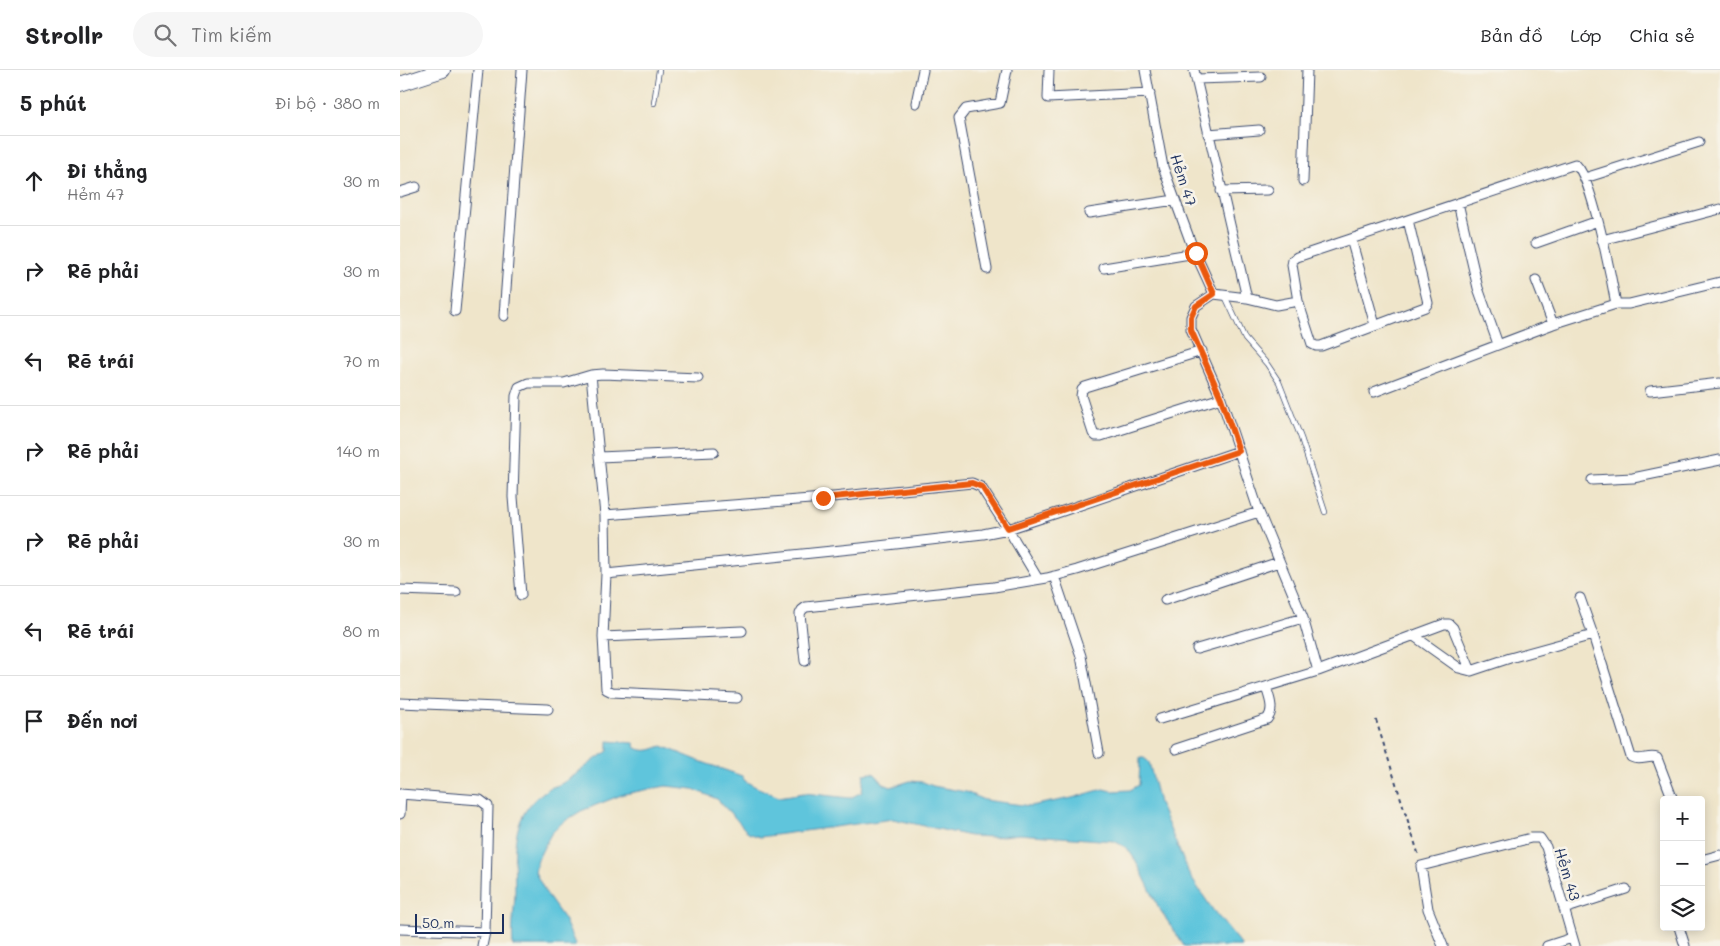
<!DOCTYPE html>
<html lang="vi">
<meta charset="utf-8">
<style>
:root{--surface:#fff;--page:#f6f6f6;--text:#202124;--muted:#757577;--line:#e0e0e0}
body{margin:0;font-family:Mali,sans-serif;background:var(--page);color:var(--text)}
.controls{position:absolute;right:15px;bottom:15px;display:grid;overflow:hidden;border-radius:5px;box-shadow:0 2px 12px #0003}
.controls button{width:45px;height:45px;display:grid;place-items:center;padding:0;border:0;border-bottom:1px solid var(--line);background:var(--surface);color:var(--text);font:25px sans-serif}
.scale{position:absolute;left:15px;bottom:12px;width:89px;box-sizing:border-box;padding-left:5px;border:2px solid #1b2f5e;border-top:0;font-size:14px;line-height:18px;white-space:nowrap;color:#1b2f5e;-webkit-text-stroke:4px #f7f3e8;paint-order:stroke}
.stop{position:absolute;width:15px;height:15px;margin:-11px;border:4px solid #ea580c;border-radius:50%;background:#fff}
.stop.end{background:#ea580c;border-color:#fff;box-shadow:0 1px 5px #0008}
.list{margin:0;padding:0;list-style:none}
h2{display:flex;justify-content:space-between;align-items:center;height:65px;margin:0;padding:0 20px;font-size:21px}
h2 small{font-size:16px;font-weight:400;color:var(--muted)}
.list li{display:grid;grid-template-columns:32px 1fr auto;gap:15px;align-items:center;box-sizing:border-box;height:90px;padding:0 20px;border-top:1px solid var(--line)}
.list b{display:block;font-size:19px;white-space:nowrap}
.list p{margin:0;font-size:16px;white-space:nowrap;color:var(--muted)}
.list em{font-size:16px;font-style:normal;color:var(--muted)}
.icon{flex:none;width:28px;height:28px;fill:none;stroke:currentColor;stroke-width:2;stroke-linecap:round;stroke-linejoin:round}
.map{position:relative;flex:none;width:1320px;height:876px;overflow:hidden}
header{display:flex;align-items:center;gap:30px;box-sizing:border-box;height:70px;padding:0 25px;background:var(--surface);border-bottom:1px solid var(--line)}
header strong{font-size:24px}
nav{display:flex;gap:28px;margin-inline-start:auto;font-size:18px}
.search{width:350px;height:45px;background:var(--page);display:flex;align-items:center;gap:12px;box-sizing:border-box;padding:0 18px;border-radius:28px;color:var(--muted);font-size:19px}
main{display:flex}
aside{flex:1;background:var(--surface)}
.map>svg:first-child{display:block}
.water{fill:#5fc5dc;stroke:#3d7a9d}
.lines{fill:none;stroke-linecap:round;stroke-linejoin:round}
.lane-casing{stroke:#3b4a6e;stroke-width:6}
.street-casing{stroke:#3b4a6e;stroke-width:11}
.secondary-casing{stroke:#3b4a6e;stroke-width:16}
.path{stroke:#3b4a6e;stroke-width:2;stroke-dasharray:4 4;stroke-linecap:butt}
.lane{stroke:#fff;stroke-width:4.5}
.street{stroke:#fff;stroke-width:9}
.secondary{stroke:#fff;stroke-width:14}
.route{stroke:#ea580c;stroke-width:6}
.labels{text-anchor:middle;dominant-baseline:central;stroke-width:5;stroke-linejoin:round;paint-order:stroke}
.street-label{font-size:15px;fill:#1b2f5e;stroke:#f7f3e8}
</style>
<header>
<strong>Strollr</strong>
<div class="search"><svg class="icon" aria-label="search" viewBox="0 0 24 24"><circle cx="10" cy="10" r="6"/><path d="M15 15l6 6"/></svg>Tìm kiếm</div>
<nav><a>Bản đồ</a><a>Lớp</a><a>Chia sẻ</a></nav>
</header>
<main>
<aside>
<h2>5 phút<small>Đi bộ · 380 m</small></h2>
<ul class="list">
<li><svg class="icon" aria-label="ahead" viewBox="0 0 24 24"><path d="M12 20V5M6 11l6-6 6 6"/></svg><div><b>Đi thẳng</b><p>Hẻm 47</p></div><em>30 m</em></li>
<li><svg class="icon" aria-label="right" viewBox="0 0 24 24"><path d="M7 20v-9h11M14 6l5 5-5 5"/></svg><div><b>Rẽ phải</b></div><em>30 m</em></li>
<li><svg class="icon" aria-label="left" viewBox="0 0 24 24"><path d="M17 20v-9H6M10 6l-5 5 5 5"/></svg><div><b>Rẽ trái</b></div><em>70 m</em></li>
<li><svg class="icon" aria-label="right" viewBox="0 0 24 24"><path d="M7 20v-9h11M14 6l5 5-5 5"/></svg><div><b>Rẽ phải</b></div><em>140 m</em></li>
<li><svg class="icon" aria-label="right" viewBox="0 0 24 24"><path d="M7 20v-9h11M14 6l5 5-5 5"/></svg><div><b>Rẽ phải</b></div><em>30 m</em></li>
<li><svg class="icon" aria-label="left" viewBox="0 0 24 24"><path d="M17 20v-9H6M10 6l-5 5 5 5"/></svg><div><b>Rẽ trái</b></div><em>80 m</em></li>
<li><svg class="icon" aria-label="arrive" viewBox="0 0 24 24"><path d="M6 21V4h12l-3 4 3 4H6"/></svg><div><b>Đến nơi</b></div></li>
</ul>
</aside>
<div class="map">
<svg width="1320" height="876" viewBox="0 0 1320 876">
<rect width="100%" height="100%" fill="#f7f3e8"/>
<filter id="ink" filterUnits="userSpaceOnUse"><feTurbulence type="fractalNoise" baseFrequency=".02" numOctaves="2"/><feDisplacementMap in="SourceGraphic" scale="10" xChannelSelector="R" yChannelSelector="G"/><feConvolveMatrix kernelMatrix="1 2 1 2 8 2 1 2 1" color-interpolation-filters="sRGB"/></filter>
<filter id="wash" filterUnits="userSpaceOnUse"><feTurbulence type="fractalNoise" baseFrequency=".0096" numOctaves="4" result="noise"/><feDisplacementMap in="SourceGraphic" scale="20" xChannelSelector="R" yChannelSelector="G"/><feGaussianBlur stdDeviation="1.12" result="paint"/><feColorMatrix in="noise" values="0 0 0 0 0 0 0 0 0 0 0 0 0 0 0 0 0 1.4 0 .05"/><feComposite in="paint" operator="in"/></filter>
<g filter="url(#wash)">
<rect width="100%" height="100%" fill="#efe5ca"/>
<path class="water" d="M208 671 234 673 236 678C246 683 253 679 262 676L302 692 342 706 345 711 354 716 379 727 404 723 450 728 462 722 464 704 472 703 475 704 484 714 491 717 510 711 523 712 533 716 566 722 584 730 630 736 672 728 703 719 713 721 730 720 739 715 740 688H744L749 692 759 733 790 806 813 840 842 876H784L759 838 736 791 727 778 714 771 619 764 594 767 570 766 493 749 360 767 348 763 336 749 317 729 293 719 266 716 224 724 181 741 162 753 151 764 144 777 138 789 135 802 147 825 164 849 176 876H113C111 857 115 838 115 819 114 779 110 741 150 718 155 716 160 715 164 712 180 703 192 690 208 681Z"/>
</g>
<g filter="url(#ink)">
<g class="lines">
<g class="lane-casing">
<path id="lane" d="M254 33 259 0
M825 226 845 269 867 294 879 312 901 368 925 442"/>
</g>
<g class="street-casing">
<path id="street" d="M649 0 648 28 750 23
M745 0 763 97 792 176 814 224
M794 0 847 228
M796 9 861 7
M516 33 523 0
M808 64 859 60
M1185 108 1299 72
M903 111 907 0
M821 121 868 120
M0 122 16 117
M1058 133 1078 218 1098 274
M689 143 775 130
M951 169 975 255
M1202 170 1320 139
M1136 173 1198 151
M704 198 796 183
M587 199 559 48 566 39 600 33 607 0
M1136 210 1153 254
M898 231 912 274 916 276H921L1025 237 1028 233 1008 150
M55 241 78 0
M104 246 122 0
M802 281 685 317 682 320 681 326 693 363 696 366H701L821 328
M298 308 203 304 191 305 205 445 206 504 461 478 583 464 608 459 657 443 839 381
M1250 321 1320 313
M974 322 1153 254 1216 234
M199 387 314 382
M1192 410 1233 408 1320 390
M205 445 423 428 572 413 581 417 608 459 638 509
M206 504 203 567 206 619 212 622 337 628
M654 506 681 586 699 683
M0 520 56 522
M121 525 113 427 116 326 119 317 128 313H164L191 305
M1180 528 1193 565
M765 530 879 492
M1014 566 1059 598 1071 601
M203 567 342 561
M797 579 903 548
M405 591 400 544 402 540 406 537 594 517 647 508 677 500 859 442
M918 601 903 548 859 442 821 328 791 259V247L796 236 814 224 847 228 876 235 898 231 892 195 893 190 897 187 1175 94C1191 102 1212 212 1216 234H1229L1320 212
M0 633 148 639
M760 649 918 601 1044 554H1049L1053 558 1071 601 1110 588 1193 565 1231 687C1240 692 1248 685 1257 688L1273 730
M776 679 867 649C875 640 869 627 866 617
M0 724 80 730 88 736 85 862 82 876
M0 744 1 724
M1301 790 1320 785
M1164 839 1226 819
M1279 857 1285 876
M0 859 85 862
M1043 876 1028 839 1021 796 1131 768H1140L1146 777 1175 876
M1147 876 1172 868"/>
</g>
<g class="secondary-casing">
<path id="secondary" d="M0 14 43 0"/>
</g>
<path class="path" d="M976 650 1019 786"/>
<use href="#lane" class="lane"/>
<use href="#street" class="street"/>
<use href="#secondary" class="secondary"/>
</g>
</g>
<g class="lines" filter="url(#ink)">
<path class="route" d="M423 428 572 413 582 417 608 458 839 381 821 328 791 260V247L796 236 814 224 796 183"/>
</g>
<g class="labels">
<g class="street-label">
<text transform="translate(784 110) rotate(72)">Hẻm 47</text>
<text transform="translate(1168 804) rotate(73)">Hẻm 43</text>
</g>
</g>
</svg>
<div class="controls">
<button>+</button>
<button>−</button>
<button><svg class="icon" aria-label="layers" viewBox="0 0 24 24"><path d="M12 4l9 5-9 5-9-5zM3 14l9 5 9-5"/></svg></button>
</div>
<div class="scale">50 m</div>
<div class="stop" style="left:796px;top:183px"></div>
<div class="stop end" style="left:423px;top:428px"></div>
</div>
</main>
